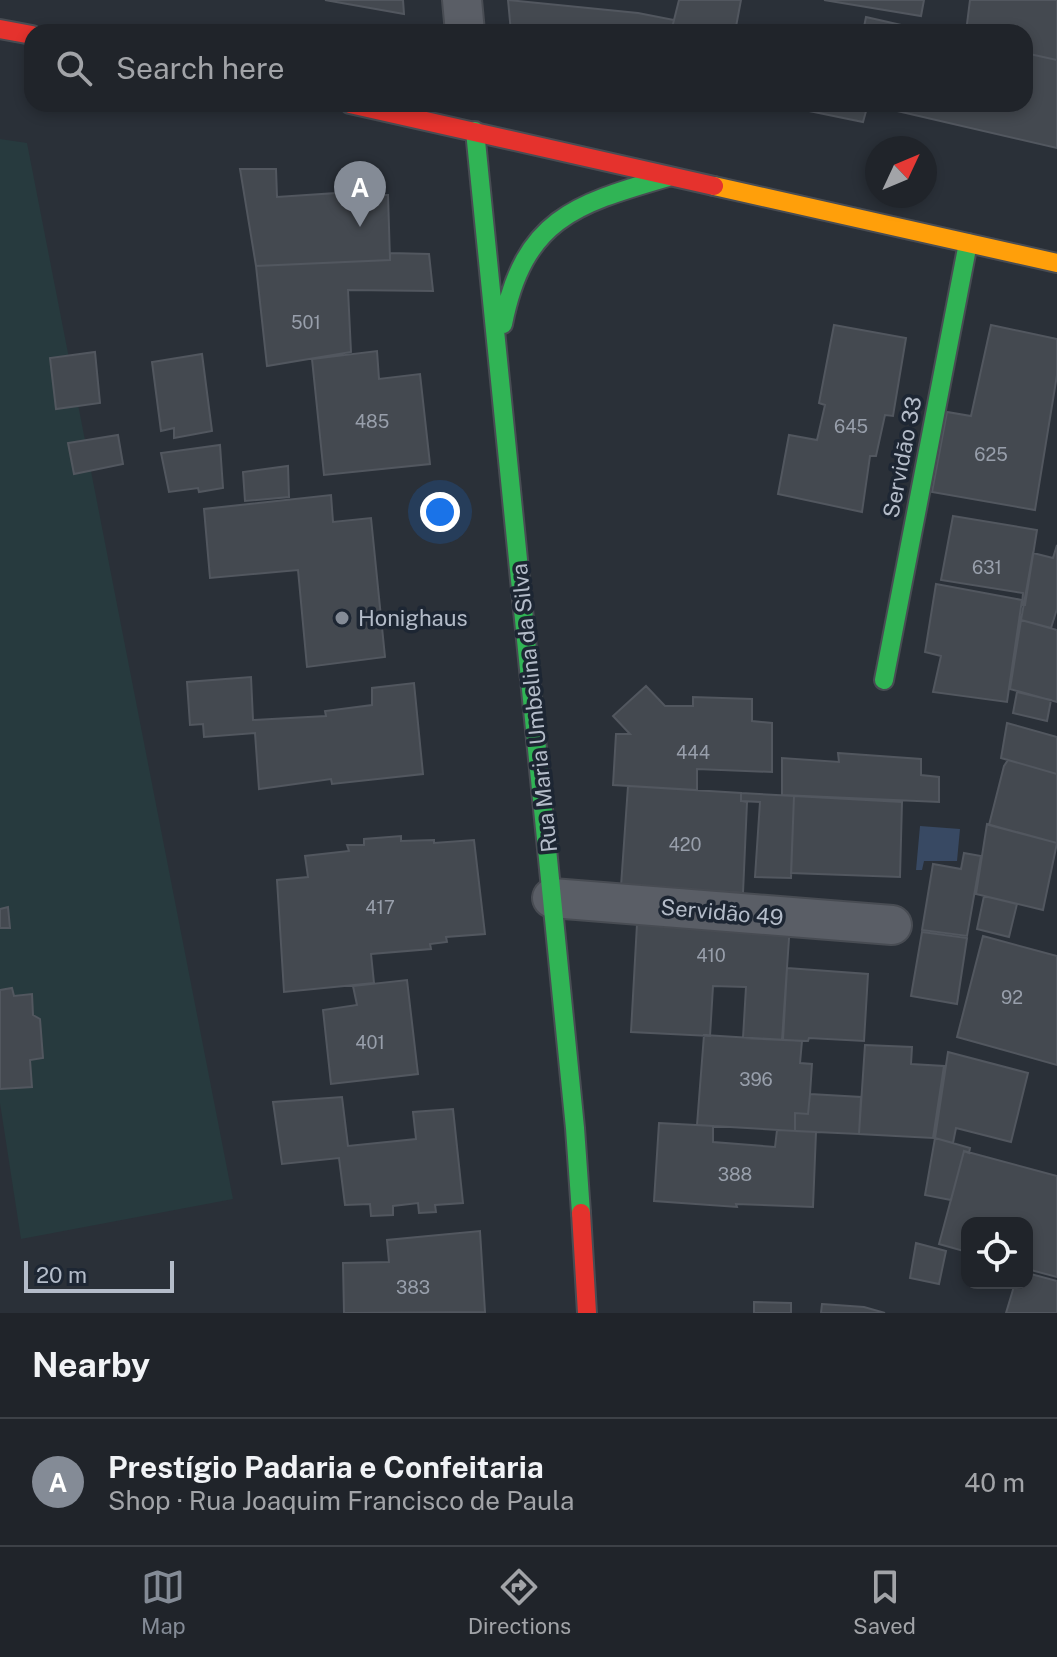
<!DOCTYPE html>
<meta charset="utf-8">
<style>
:root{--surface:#20242a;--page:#282c32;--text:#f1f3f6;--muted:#a2a4a8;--line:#3d4147;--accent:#848b96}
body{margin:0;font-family:"Public Sans",sans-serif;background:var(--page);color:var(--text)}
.controls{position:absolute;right:24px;bottom:24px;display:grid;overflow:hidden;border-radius:16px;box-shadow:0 4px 12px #0003}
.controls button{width:72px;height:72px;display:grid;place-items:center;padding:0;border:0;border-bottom:2px solid var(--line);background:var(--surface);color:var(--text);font:40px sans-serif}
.compass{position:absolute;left:865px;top:136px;width:72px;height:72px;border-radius:50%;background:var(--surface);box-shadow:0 4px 12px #0003;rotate:46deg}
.scale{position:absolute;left:24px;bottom:20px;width:150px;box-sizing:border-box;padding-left:8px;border:4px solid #b4bcc9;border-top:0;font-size:22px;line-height:28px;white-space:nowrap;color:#b4bcc9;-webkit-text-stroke:6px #1d2633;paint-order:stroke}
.you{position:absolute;left:440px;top:512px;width:28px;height:28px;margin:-20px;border:6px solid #fff;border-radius:50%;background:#1a73e8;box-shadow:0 0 0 12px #1a73e833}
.badge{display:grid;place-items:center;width:52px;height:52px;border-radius:50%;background:var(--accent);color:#fff;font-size:26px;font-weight:700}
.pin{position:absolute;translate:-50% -66px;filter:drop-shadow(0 2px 4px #0008)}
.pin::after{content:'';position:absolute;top:42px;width:28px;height:24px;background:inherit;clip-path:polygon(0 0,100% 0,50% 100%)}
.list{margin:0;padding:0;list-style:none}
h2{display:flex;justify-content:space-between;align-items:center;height:104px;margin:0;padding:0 32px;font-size:34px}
h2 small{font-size:26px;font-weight:400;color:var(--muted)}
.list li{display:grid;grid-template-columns:52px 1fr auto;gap:24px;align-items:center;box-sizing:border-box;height:128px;padding:0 32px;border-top:2px solid var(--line)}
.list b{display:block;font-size:30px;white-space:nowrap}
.list p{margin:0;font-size:26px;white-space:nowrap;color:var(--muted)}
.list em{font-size:26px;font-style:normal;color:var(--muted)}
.icon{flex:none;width:44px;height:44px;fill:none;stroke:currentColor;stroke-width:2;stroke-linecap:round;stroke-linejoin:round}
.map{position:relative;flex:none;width:1057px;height:1313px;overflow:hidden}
.search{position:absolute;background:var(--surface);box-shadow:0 4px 12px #0003;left:24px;right:24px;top:24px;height:88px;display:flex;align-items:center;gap:20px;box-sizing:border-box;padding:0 28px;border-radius:24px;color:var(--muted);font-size:30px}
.sheet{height:232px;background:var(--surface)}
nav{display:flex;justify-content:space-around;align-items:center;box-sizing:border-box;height:112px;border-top:2px solid var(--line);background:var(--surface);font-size:22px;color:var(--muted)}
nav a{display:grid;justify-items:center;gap:4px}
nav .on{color:var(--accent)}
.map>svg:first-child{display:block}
.green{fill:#273a3e}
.water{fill:#384963}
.building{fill:#444950;stroke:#52575f;stroke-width:2}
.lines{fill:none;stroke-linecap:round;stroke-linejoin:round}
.street-casing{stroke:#484c53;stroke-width:42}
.fast-casing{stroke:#484c53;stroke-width:22}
.slow-casing{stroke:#484c53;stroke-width:22}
.jam-casing{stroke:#484c53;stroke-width:22}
.street{stroke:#5a5e66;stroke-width:38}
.fast{stroke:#30b455;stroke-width:18}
.slow{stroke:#ff9f0a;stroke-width:18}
.jam{stroke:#e5322d;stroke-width:18}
.poi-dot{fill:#848b96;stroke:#1d2633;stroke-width:3}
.labels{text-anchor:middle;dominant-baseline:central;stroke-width:7;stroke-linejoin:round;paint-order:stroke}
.number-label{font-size:18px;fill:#989fab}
.street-label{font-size:22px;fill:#b4bcc9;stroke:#1d2633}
.poi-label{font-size:22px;fill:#b4bcc9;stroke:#1d2633;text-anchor:start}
</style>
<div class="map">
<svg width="1057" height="1313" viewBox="0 0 1057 1313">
<rect width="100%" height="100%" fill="#2a3038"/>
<path class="green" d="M0 139 27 143 233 1199 21 1239 0 1103Z"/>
<path class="water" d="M920 826 960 829 957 861H924L922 870H916Z"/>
<path class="building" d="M325 0H403L404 14Z
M508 0 638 13 674 20 671 32H511Z
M679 0H741L735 32H671Z
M824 0H924L921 16Z
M970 0H1057V60L1025 53V32H966Z
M866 17 932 32H863Z
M1025 53 1057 60V148L867 104H1025Z
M775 104H868L863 122Z
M240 169H276L277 197 336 193V186H360V195H388L390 260 256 266Z
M390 253 429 254 433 291 348 290 351 352 267 366 256 266 390 260Z
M834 325 906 338 893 416 885 415 876 456H870L862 512 778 494 789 435 817 440 825 405 819 403Z
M991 325 1057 339V375L1035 510 932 492 947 412 971 416Z
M377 351 379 379 420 374 430 464 324 475 312 359Z
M95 352 100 403 56 409 50 358Z
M202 354 212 431 174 438V428L161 431 152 362Z
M118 435 123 464 74 474 68 443Z
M220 445 223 488 199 492 198 488 169 492 161 453Z
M288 466 289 497 245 501 243 472Z
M331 495 333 522 371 518 385 657 307 667 298 570 210 578 204 509Z
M953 516 1037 530 1025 605H1022L1023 593 941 580Z
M1057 545V609L1051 628 1021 620 1033 553 1053 558Z
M936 584 1022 600 1007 702 933 692 941 656 925 652Z
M1021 620 1057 630V702L1010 689Z
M251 677 253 720 326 716 325 711 372 705V688L414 683 423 774 332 784 331 779 259 789 255 733 204 737 203 724 190 725 187 682Z
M646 686 665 706H693V697L752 699V721L772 723V772L697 769V790L613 785 616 734H630L613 716Z
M1017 692 1051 700 1047 721 1013 713Z
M1007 723 1057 737V774L1001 758Z
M838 753 921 759V775L939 777V802L782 795V758L839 762Z
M1008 760 1057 774V843L989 825 1004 766Z
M628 786 741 793V801L747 802 743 893 621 886Z
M741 793 794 796 791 878 755 877 760 802 741 801Z
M794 796 902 802 900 877 791 873Z
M987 824 1057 843 1043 910 976 894Z
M401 836V841L434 840V843L474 840 485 934 446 937 447 942 430 944 431 949 371 954 374 983 284 992 277 880 308 877 305 856 349 851 347 845H364V839Z
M964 853 981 856 967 936 922 930 933 864 961 869Z
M984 896 1017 904 1009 937 977 929Z
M8 907 10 928H0V909Z
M637 924H790L782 1040 743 1038 746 987 713 986 710 1036 631 1032Z
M922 932 967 938 957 1004 911 996Z
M983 936 1057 956V1065L957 1037Z
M787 968 868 974 864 1041 809 1038 808 1041 783 1040Z
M407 980 418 1074 331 1084 323 1010 357 1005 353 986Z
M12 988 14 996 32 994 33 1015 40 1019 43 1058 30 1060 32 1087 0 1089V990Z
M704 1035 802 1041 800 1063 812 1064 810 1094 808 1114 795 1113V1131L697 1125Z
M865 1045 912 1047 911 1064 944 1066 933 1138 859 1134Z
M948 1052 1028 1073 1011 1142 956 1128 953 1143 935 1138Z
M810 1094 861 1097 859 1134 795 1131V1113L808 1114Z
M342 1097 348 1146 416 1139 413 1112 453 1109 463 1203 435 1205 436 1212 419 1213 418 1203 393 1206V1215L371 1216 370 1204 345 1205 339 1158 282 1164 273 1102Z
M659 1123 713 1126V1142L775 1147 777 1130 816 1132 813 1207 736 1204 737 1207 654 1201Z
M935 1138 970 1148 969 1153 964 1151 951 1200 925 1195Z
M964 1151 1057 1176V1277L1027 1269V1223H967V1252L939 1244Z
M480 1231 485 1312 344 1313 343 1263 389 1262 387 1240Z
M916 1243 946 1251 939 1284 910 1278Z
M1027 1273 1057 1281V1313H1006L1015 1283H1027Z
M754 1302 791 1303V1313H754Z
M822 1304 864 1307 885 1313H821Z"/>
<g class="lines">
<g class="street-casing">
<path id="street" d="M462 0 465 32
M552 898 892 925"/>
</g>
<g class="fast-casing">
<path id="fast" d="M475 131 575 1128 581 1213
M503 324C524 218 576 204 668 177
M884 680 968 243"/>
</g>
<g class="slow-casing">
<path id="slow" d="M714 186 1057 263"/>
</g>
<g class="jam-casing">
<path id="jam" d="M0 29 32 35
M350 104 714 186
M581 1213 587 1313"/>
</g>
<use href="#street" class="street"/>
<use href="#fast" class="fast"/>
<use href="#slow" class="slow"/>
<use href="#jam" class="jam"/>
</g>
<circle class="poi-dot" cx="342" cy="618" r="8"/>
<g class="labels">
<g class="number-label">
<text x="306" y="322">501</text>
<text x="372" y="421">485</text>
<text x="851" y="426">645</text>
<text x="991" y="454">625</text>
<text x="987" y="567">631</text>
<text x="693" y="752">444</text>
<text x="685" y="844">420</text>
<text x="380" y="907">417</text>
<text x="711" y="955">410</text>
<text x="1012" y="997">92</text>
<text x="370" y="1042">401</text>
<text x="756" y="1079">396</text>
<text x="735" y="1174">388</text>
<text x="413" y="1287">383</text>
</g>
<g class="street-label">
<text transform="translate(902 457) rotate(-79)">Servidão 33</text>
<text transform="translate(534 708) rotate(-96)">Rua Maria Umbelina da Silva</text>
<text transform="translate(722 912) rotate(5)">Servidão 49</text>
</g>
<g class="poi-label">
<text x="358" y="618">Honighaus</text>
</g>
</g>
</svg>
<div class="controls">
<button><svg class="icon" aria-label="locate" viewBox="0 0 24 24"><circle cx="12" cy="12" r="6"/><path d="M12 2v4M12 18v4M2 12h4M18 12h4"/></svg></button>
</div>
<svg class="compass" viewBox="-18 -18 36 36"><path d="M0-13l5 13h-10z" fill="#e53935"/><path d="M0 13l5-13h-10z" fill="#a2a4a8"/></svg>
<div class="scale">20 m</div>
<div class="you"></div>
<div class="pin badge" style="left:360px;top:227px">A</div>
<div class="search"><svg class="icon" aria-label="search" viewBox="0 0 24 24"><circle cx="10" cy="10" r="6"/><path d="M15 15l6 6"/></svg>Search here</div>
</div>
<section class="sheet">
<h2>Nearby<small></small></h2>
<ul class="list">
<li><span class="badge">A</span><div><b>Prestígio Padaria e Confeitaria</b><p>Shop · Rua Joaquim Francisco de Paula</p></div><em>40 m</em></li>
</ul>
</section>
<nav>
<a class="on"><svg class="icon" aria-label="map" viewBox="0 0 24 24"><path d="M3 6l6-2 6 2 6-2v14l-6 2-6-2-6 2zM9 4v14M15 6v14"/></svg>Map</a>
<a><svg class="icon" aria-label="directions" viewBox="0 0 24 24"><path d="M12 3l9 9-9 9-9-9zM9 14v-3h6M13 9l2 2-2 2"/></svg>Directions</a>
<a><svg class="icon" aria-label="saved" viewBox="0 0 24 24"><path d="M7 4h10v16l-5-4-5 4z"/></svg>Saved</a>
</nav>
